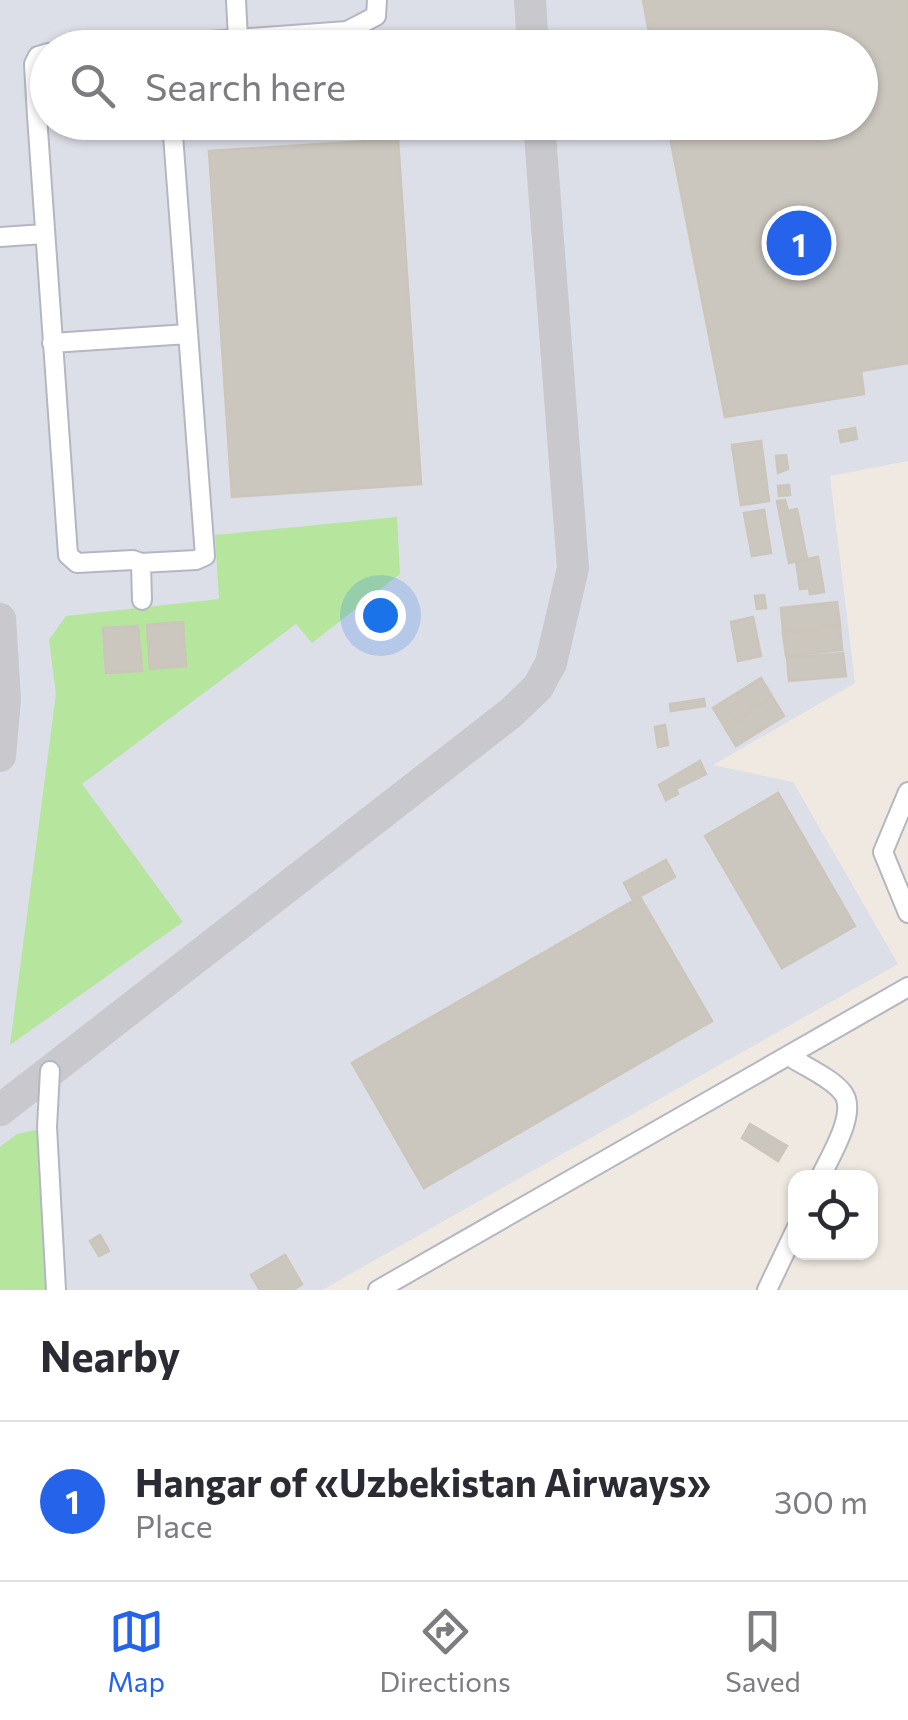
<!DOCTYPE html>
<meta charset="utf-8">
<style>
:root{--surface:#fff;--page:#f7f7f7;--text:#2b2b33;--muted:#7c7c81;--line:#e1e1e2;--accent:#2563eb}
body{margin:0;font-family:Commissioner,sans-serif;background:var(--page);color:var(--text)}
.controls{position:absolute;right:30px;bottom:30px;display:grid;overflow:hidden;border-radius:20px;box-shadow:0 2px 8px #0004}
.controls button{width:90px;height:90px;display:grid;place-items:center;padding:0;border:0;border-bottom:2px solid var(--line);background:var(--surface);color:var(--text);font:50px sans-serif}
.you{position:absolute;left:380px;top:615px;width:35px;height:35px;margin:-25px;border:8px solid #fff;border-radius:50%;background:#1a73e8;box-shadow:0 0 0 15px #1a73e833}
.badge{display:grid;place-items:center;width:65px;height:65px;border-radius:50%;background:var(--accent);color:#fff;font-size:32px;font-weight:700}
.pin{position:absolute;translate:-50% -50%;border:5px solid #fff;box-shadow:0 2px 10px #0006}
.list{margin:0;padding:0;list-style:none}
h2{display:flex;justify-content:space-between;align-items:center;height:130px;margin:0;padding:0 40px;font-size:42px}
h2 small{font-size:32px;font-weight:400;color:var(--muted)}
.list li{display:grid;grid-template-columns:65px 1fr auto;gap:30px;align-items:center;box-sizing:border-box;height:160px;padding:0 40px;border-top:2px solid var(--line)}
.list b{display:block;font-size:38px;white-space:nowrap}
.list p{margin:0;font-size:32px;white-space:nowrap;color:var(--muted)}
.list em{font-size:32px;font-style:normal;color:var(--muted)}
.icon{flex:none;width:55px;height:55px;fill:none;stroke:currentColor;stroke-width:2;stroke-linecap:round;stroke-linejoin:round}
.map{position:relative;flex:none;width:908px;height:1290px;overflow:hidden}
.search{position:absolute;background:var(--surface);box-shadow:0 2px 8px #0004;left:30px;right:30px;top:30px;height:110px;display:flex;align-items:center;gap:25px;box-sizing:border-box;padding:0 35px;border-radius:55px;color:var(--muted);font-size:38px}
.sheet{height:290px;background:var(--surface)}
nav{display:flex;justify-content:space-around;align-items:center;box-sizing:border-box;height:140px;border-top:2px solid var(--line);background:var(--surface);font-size:28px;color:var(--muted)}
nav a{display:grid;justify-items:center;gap:5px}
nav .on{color:var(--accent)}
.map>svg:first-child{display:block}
.airport{fill:#dcdee8;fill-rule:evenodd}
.green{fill:#b6e59e}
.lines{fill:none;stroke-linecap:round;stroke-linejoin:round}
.taxiway{stroke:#c9c8cc;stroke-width:32}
.building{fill:#cbc7bf;stroke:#cbc5ba;stroke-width:2.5}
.minor-casing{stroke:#b4b7c1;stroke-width:22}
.minor{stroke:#fff;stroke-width:18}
</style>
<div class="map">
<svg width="908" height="1290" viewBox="0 0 908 1290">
<rect width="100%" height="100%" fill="#efe9e1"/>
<path class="airport" d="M0 0H908V461L830 476 855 683 713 765 793 782 898 964 322 1290H0ZM48 48H860V122H48Z"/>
<path class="green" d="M356 36 358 47 235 48Z
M397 517 400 574 312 643 296 624 82 784 183 922 10 1045 56 694 49 640 66 616 219 599 215 535Z
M40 1129 50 1290H0V1147L17 1134Z"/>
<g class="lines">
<path class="taxiway" d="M530 0 533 48
M0 619 5 699 0 756
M0 1110 511 713 538 687 551 663 573 568 539 122"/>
</g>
<path class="building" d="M643 0H908V363L861 371 864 394 725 417 667 122H860V48H652Z
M398 139 421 484 232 497 209 151Z
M855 428 857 439 841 442 839 431Z
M761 441 769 501 741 505 732 445Z
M786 455 788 469 778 473 776 456Z
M789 485 790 495 779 496 778 486Z
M785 500 788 511 797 509 807 559 789 563 777 501Z
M764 510 771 553 752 556 744 513Z
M818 557 824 592 810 594 809 588 800 589 796 561Z
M764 595 766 608 757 609 755 596Z
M837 602 840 625 783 631 781 608Z
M753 617 761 656 738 661 731 622Z
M183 622 186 666 150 669 147 625Z
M138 626 142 671 106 673 103 628Z
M840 627 842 650 786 656 783 633Z
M843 653 846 676 789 681 787 658Z
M761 678 772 696 724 726 713 708Z
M773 698 784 716 736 746 725 728Z
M704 699 705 706 671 711 670 704Z
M665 725 668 745 658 747 655 727Z
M700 761 706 774 676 789 678 794 666 800 659 785Z
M778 793 855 926 782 968 705 836Z
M666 860 675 877 633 900 624 883Z
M640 897 712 1021 424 1188 352 1063Z
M750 1124 787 1146 778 1161 742 1138Z
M100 1235 109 1251 99 1256 90 1241Z
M285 1255 302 1284 293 1290H260L251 1275Z"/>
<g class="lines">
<g class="minor-casing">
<path id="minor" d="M236 0 238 39
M114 48 347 31 376 16 377 0
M45 115 37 116 34 64 38 56 48 53
M37 116 68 555 77 563 133 560 141 563
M0 237 44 234
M52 343 188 334
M142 600 141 563 196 560 205 556 172 122
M908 792 883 852 908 913
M789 1056C805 1067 832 1078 843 1093 858 1113 829 1158 820 1178
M50 1071 47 1127 56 1290
M378 1290 908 987
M767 1290 796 1229"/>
</g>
<use href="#minor" class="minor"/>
</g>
</svg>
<div class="controls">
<button><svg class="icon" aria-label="locate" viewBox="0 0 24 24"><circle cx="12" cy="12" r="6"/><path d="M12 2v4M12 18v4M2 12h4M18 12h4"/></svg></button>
</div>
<div class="you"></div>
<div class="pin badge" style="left:799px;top:243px">1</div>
<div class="search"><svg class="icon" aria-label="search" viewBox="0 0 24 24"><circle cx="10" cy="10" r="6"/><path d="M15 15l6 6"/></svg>Search here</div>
</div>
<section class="sheet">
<h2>Nearby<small></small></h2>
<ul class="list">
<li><span class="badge">1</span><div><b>Hangar of «Uzbekistan Airways»</b><p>Place</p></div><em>300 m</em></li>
</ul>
</section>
<nav>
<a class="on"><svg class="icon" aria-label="map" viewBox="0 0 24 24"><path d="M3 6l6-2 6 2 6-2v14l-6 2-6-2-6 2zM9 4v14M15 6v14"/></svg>Map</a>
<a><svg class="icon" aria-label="directions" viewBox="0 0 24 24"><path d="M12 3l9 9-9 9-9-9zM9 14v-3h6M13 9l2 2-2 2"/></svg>Directions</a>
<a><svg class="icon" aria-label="saved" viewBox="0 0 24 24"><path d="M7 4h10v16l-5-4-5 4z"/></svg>Saved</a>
</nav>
